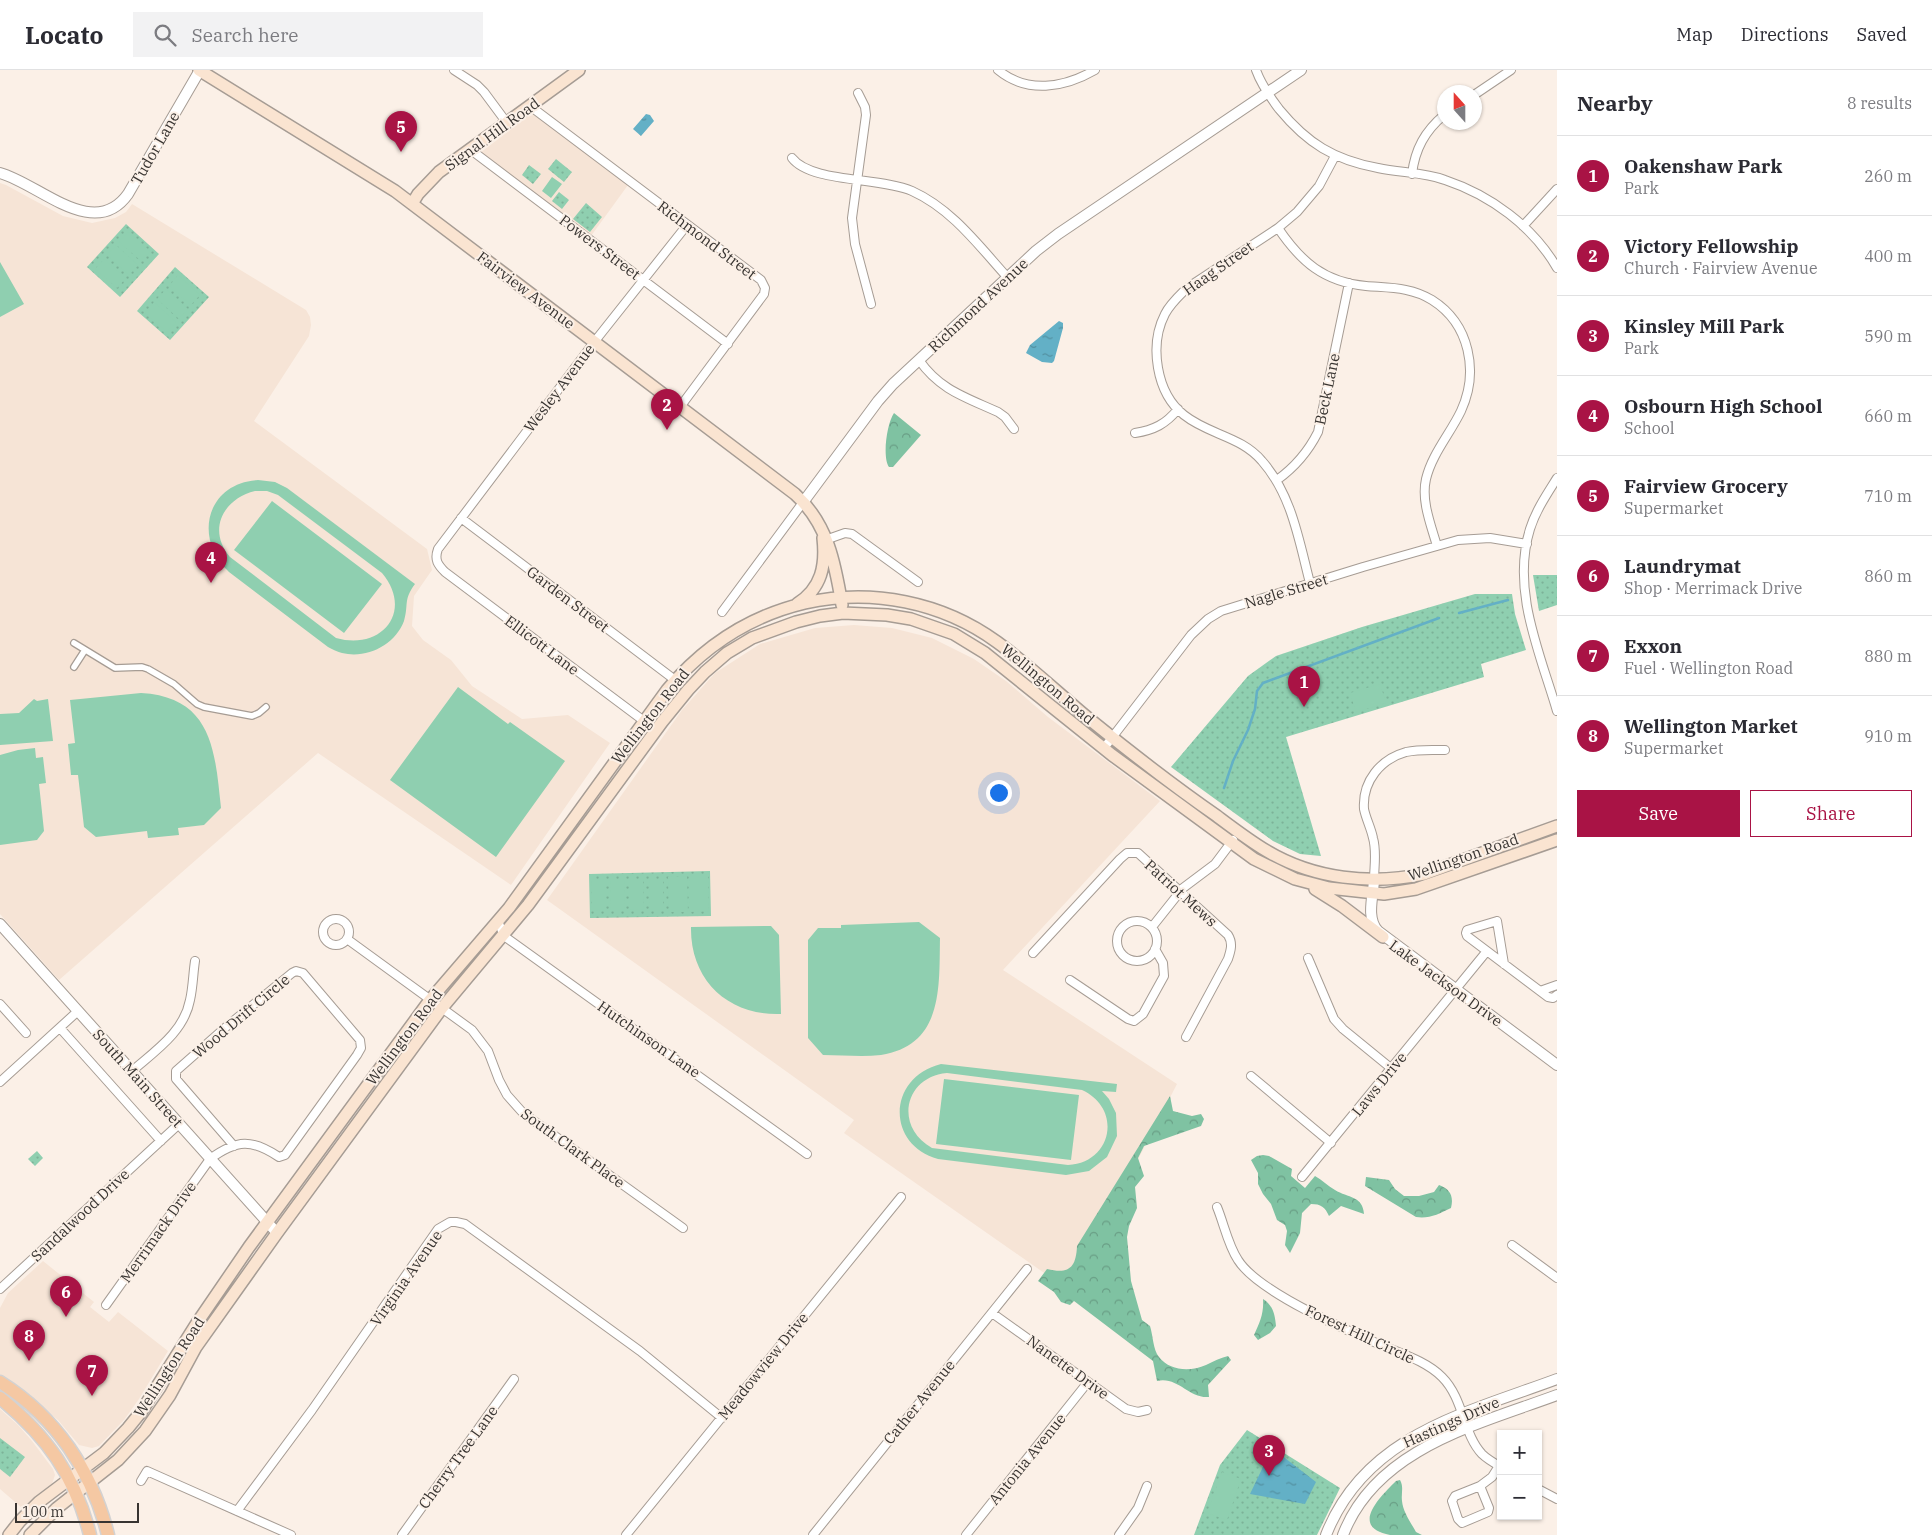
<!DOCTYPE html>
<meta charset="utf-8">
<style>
:root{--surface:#fff;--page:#f2f2f3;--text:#2b2b33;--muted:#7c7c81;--line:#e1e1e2;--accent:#a91345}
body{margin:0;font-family:"IBM Plex Serif",serif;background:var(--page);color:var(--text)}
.controls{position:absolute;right:15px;bottom:15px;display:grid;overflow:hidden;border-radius:0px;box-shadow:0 1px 4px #0004}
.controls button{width:45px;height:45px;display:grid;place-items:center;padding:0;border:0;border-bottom:1px solid var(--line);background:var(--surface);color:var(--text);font:25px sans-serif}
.compass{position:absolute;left:1437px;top:15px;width:45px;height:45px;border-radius:50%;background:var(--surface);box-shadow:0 1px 4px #0004;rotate:339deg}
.scale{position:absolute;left:15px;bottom:12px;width:124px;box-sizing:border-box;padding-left:5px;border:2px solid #383431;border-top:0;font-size:14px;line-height:18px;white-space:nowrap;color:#383431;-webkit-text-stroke:4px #fbf0e7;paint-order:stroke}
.you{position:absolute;left:998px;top:722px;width:18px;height:18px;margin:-12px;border:4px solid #fff;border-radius:50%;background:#1a73e8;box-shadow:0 0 0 8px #1a73e833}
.badge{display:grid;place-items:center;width:32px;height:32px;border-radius:50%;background:var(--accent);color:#fff;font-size:16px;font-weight:700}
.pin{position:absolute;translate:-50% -41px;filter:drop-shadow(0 1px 2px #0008)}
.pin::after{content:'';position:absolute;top:26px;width:18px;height:15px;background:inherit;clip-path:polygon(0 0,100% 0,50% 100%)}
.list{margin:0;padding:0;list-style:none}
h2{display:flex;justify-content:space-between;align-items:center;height:65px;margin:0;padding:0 20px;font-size:21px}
h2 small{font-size:16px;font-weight:400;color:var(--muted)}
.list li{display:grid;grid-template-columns:32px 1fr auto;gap:15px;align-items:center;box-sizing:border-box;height:80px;padding:0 20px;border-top:1px solid var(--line)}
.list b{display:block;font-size:19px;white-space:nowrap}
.list p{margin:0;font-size:16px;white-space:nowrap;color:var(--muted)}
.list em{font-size:16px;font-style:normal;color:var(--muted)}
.actions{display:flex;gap:10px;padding:15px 20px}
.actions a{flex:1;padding:11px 0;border:1px solid var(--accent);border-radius:0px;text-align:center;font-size:18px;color:var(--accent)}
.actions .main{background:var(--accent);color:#fff}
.icon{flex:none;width:28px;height:28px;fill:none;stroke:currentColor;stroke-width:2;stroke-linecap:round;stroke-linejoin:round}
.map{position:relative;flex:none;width:1557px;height:1465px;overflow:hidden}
header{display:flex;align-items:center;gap:30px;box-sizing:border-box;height:70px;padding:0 25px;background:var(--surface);border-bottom:1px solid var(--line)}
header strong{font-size:24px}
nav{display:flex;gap:28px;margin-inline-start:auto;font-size:18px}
.search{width:350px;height:45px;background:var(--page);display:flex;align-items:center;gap:12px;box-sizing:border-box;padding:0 18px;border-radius:0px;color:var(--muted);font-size:19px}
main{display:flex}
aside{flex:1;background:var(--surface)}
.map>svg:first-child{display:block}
.built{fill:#f6e4d6}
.forest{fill:url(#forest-crowns)}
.park{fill:url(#park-dots)}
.pitch{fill:#8fcfb0;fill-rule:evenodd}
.water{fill:url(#water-ripples)}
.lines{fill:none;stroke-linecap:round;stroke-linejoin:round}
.stream{stroke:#63b0c6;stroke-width:2.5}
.pedestrian-casing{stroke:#a69c94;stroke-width:8}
.minor-casing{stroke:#a69c94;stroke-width:10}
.tertiary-casing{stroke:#a69c94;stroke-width:12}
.secondary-casing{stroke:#a69c94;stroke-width:14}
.primary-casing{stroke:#d3d2d2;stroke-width:15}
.pedestrian{stroke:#fff;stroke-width:5.5}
.minor{stroke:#fff;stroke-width:8}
.tertiary{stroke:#fff;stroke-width:10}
.secondary{stroke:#fae4d1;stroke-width:11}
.primary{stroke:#f5c8a3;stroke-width:12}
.labels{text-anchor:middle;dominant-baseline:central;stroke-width:4;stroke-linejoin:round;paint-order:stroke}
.street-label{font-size:15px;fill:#383431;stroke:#fbf0e7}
</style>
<header>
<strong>Locato</strong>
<div class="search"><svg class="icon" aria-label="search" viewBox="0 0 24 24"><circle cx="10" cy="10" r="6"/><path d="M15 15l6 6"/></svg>Search here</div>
<nav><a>Map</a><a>Directions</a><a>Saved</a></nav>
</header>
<main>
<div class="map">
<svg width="1557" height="1465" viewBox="0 0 1557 1465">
<defs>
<pattern id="forest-crowns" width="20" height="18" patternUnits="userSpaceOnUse" patternTransform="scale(1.25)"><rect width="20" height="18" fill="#7fc2a2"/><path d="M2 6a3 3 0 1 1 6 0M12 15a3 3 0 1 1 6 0" fill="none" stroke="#699e85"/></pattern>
<pattern id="park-dots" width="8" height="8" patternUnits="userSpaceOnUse" patternTransform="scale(1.25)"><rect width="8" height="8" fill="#8fcfb0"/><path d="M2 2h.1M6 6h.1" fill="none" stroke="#7cb298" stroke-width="1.8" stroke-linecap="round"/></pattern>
<pattern id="water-ripples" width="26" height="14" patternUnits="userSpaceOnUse" patternTransform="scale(1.25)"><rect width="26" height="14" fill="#63b0c6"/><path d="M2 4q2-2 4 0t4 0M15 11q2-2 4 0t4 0" fill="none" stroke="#5390a1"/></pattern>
</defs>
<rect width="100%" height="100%" fill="#fbf0e7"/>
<path class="built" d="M534 45 538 47 628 115 591 166 480 83 528 46Z
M0 113 6 115 63 146 92 153 115 148 126 142 132 134 306 240 310 247 311 255 309 266 254 351 427 479 432 500 414 526 412 556 423 570 451 590 472 616 522 649 568 645 610 673 511 815 318 683 59 910 0 844Z
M854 555 892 558 932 568 974 589 1006 611 1048 647 1160 731 1003 900 1177 1014 1070 1221 844 1063 854 1050 547 830 682 640 715 603 760 574 815 558Z
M43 1191 94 1232 90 1237 109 1252 118 1242 168 1281 139 1329 124 1350 99 1376 92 1378 79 1375 58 1350 26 1324 0 1306V1238L8 1223Z
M0 1339 18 1355 32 1371 53 1399 55 1405 52 1414 22 1438 0 1419Z"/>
<path class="forest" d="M894 343 921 365 893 397H889C882 387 887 353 894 343Z
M1170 1026 1173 1041 1192 1046 1201 1044 1204 1049 1201 1056 1144 1076 1138 1088 1144 1106 1135 1117 1137 1138 1129 1156 1127 1167 1131 1211 1142 1250 1150 1256C1153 1265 1153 1280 1159 1287 1170 1301 1190 1302 1206 1295 1214 1291 1220 1288 1228 1286L1231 1290 1208 1315 1209 1327C1189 1329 1178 1306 1157 1311L1153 1291 1074 1231 1070 1235 1061 1232 1054 1222 1038 1211 1047 1199C1068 1204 1076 1199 1077 1176Z
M1263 1085 1269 1086 1292 1099 1291 1106 1305 1118 1315 1106C1322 1110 1328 1116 1335 1120 1348 1128 1363 1126 1364 1144L1341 1136 1329 1146C1325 1137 1321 1134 1311 1134L1302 1143 1300 1163 1290 1183 1285 1175 1287 1161 1285 1155 1277 1150 1271 1134 1263 1124 1258 1114V1103L1251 1090 1257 1086Z
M1366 1107 1389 1110 1395 1119 1404 1126H1419L1434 1122 1439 1115C1450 1119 1454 1126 1451 1138 1439 1144 1429 1149 1416 1147L1365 1116Z
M1263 1229C1273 1235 1275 1245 1276 1256L1270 1263 1258 1270 1254 1265C1260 1252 1264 1243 1263 1229Z
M1400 1410C1404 1417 1401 1423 1402 1431 1403 1442 1411 1453 1416 1462L1422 1465C1412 1465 1400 1465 1390 1465 1349 1457 1380 1427 1396 1411Z"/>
<path class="park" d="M556 89 572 102 564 112 548 99Z
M529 95 541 104 533 114 522 105Z
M559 122 569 130 562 139 552 131Z
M586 133 602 147 590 162 573 149Z
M126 154 159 184 120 227 87 197Z
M175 197 209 227 170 270 137 241Z
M1533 505H1557V535L1539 541Z
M1475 524H1512L1515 544 1526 580 1481 594 1484 607 1286 667 1321 786 1300 784 1273 771 1171 697 1248 606 1276 586 1362 557Z
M710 801 711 846 590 848 589 804Z
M37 1081 43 1088 35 1096 28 1089Z
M1247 1360 1340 1418 1317 1465H1194L1220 1395Z
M0 1368 25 1387 10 1407 0 1399Z"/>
<path class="pitch" d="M552 107 562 114 551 128 542 121Z
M128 162 150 181 141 191 119 172Z
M116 175 138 195 129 205 107 185Z
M104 189 126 208 117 218 95 199Z
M0 192 24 234 0 247Z
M178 205 200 225 191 235 169 216Z
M166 219 188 239 179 249 157 229Z
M154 232 176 252 167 262 145 243Z
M258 410 275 412 287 418 415 514C403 530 409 534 404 551 395 575 367 589 342 583 338 582 332 579 328 577L229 502C193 469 206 413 258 410ZM255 421H267L278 425 382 503C414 541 382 581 336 568L230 487C207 460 223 429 255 421Z
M272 431 382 514 344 563 234 480Z
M1380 614 1386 633 1356 642 1350 623Z
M458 617 508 654 510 652 565 691 496 787 390 710Z
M141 623C213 627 215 682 221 738L204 755 178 758 179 765 148 768 147 761 96 767 84 757 78 705H71L68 674 75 673 70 630Z
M34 629 37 631 48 629 53 671 0 675V644L19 643Z
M35 678 36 688 43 687 46 713 39 714 44 761 37 770 0 775V685L18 680Z
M687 806 688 842H669L668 807Z
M689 806H708L709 841 690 842Z
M630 810H643L644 839 630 840Z
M649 810H663V839H650Z
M591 811H605V840L592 841Z
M610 811H624L625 840H611Z
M919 852 940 868C939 916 944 975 881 985 862 987 842 985 823 985L808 968V870L818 858H841V855Z
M771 856 779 865 781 944C728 946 690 910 691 857Z
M941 994 1117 1014 1116 1022 1102 1021 1109 1029 1116 1043 1117 1066 1107 1087 1089 1101 1066 1105 938 1089C885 1074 888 1007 941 994ZM947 1003 1082 1020C1123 1039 1112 1093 1068 1095L932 1078C894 1057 904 1007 947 1003Z
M944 1009 1079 1025 1071 1090 936 1074Z
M1222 1402 1241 1409 1227 1450 1207 1443Z"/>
<path class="water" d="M646 44 650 45 654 51 641 66 633 59Z
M1059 251 1063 253V258L1054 291 1052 293 1042 292 1026 283 1030 275Z
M1272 1378 1316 1412 1305 1434 1250 1424Z"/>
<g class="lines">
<path class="stream" d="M1459 543 1508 530
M1224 718 1233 691 1248 660 1255 639 1257 621 1263 613 1439 548"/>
<g class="pedestrian-casing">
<path id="pedestrian" d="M74 573 115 598 142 597 148 599 174 614 197 634 204 637 252 646 259 643 266 637
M74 597 85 580"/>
</g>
<g class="minor-casing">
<path id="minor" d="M454 0 477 15 484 22 507 53
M998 0C1027 24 1064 18 1095 0
M1256 0C1261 14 1270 27 1279 39 1307 73 1334 90 1378 98 1400 103 1424 102 1445 110 1490 125 1533 156 1557 198
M858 23 865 37 866 45 852 148 855 174 871 234
M1474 25 1511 0
M530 36 761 210 765 218 764 224 680 337
M471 80 728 274
M792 88C811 113 881 107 912 121 952 139 979 176 1008 208
M1412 104C1415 79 1425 61 1444 45
M1523 156 1557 119
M1278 158C1301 192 1324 212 1366 216 1390 218 1411 217 1432 230 1470 254 1479 302 1461 341 1450 364 1432 384 1426 409 1421 431 1431 455 1437 476
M919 290C940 320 965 327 998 342L1005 347 1014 359
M1135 363C1154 360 1166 354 1178 339
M1557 408C1547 424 1536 440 1530 459 1511 520 1540 583 1557 641
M1277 410C1295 397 1308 382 1318 362L1349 213
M461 448 675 610
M828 469 845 463 852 464 918 512
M1310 513C1299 471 1292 425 1262 391 1241 366 1209 365 1184 345 1156 323 1149 275 1165 244 1170 234 1179 226 1187 218L1278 158 1297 142 1319 116 1335 86
M722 542 804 431
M656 660 445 502C438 495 434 490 438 479L595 271 687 155
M1104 678 1191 565 1208 549 1221 541 1363 497 1458 470 1490 468 1527 474
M1374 811C1374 797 1377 782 1373 768 1371 758 1366 749 1364 739 1362 711 1381 689 1406 682 1419 679 1432 680 1445 680
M323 862a13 13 0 1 1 26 0a13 13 0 1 1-26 0Z
M1117 871a20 20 0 1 1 40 0a20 20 0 1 1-40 0Z
M498 851 504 866 807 1084
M1152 857 1183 818 1215 794 1233 770
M347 869 472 960 488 981 499 1010 507 1025 523 1043 683 1158
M1033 883 1120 789 1127 783H1138L1228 865C1233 873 1231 880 1228 889L1186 967
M1308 888 1334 949 1343 959 1392 999
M1504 894 1497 851 1467 860 1466 863 1467 866 1548 927 1553 928 1557 925
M1070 910 1128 949 1134 951 1143 944 1164 906 1163 893 1155 879
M1540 921 1557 915
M0 934 26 963
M60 958 161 1071
M132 1001C155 981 184 962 190 930 193 917 193 904 195 891
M1251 1006 1331 1073
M0 1012 78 941
M1302 1107 1487 881
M1217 1137C1224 1154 1228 1175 1238 1190 1258 1222 1346 1260 1381 1275 1402 1284 1426 1291 1442 1307 1464 1329 1463 1364 1482 1384 1487 1389 1494 1393 1501 1397
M1512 1175 1557 1208
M0 1219 179 1054
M106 1235 210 1089C237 1069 252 1069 279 1087L285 1085 357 985 361 978 360 970 303 903 296 901 292 903 226 957 176 1001V1009L234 1076
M992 1243 1126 1339 1138 1342 1147 1340
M141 1411 147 1401 291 1465
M1480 1416 1455 1426 1452 1431 1458 1449 1462 1453 1488 1442 1489 1438 1480 1416 1492 1407 1499 1396
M1538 1419 1557 1429
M237 1441 312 1340 438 1159 450 1152H456L465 1154 640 1281 722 1348
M402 1465 514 1309
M626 1465 901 1127
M813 1465 1027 1199
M966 1465 1088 1312
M1119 1465 1138 1438 1147 1416"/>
</g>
<g class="tertiary-casing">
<path id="tertiary" d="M0 103C38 113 94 172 128 124L200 0
M804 431 878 331 893 314 1036 181 1058 164 1301 0
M1374 811C1373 826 1366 849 1378 861L1557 995
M0 854 277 1163
M1326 1465C1365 1365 1466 1343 1557 1309
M1343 1465C1376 1378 1479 1354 1557 1325"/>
</g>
<g class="secondary-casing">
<path id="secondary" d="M199 0 395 121 795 424C828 454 835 493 842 535
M412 134 418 124 439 102 579 0
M797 534C822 518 826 495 823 468
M1315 819 1342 836 1383 867
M9 1465 20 1451 39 1432 104 1383 128 1358 141 1342 197 1253 249 1177 430 930 509 838 667 620C703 577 750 546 805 533 872 518 942 532 997 572 1029 595 1058 623 1088 648 1130 682 1172 715 1217 746 1233 758 1250 771 1267 781 1314 809 1371 815 1424 804L1557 756
M30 1465 57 1438 118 1390 145 1361 170 1325 196 1277 277 1163 442 938 528 835 662 652 688 620 705 602 727 583 752 568 796 552 820 546 843 543 887 545 911 549 954 564 985 583 1112 685 1254 789 1295 809 1329 818 1384 824 1416 819 1557 770"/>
</g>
<g class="primary-casing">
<path id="primary" d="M0 1312C56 1347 92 1401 108 1465
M0 1328C47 1366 75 1406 90 1465"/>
</g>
<use href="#pedestrian" class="pedestrian"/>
<use href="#minor" class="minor"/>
<use href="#tertiary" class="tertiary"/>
<use href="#secondary" class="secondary"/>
<use href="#primary" class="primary"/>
</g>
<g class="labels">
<g class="street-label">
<text transform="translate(492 64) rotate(-36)">Signal Hill Road</text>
<text transform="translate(155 78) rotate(-60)">Tudor Lane</text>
<text transform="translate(707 170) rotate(37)">Richmond Street</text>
<text transform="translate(600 177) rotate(37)">Powers Street</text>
<text transform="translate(1218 198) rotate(-35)">Haag Street</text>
<text transform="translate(526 220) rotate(37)">Fairview Avenue</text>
<text transform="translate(978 235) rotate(-43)">Richmond Avenue</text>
<text transform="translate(559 318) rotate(-53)">Wesley Avenue</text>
<text transform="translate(1327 319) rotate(-78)">Beck Lane</text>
<text transform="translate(1286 521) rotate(-17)">Nagle Street</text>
<text transform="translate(568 529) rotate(37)">Garden Street</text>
<text transform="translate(542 575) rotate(37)">Ellicott Lane</text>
<text transform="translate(1048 614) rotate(40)">Wellington Road</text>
<text transform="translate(650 646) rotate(-52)">Wellington Road</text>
<text transform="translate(1463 787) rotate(-19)">Wellington Road</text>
<text transform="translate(1181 823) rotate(42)">Patriot Mews</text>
<text transform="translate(1446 913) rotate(36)">Lake Jackson Drive</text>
<text transform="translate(241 946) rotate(-40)">Wood Drift Circle</text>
<text transform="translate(404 967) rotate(-53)">Wellington Road</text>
<text transform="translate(649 969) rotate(35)">Hutchinson Lane</text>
<text transform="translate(138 1008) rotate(48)">South Main Street</text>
<text transform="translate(1379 1014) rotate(-51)">Laws Drive</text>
<text transform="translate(573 1078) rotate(36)">South Clark Place</text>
<text transform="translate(80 1145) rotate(-43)">Sandalwood Drive</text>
<text transform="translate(158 1162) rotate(-55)">Merrimack Drive</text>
<text transform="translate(406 1208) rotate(-55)">Virginia Avenue</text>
<text transform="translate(1360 1264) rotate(25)">Forest Hill Circle</text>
<text transform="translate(763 1296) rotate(-51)">Meadowview Drive</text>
<text transform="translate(169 1297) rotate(-57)">Wellington Road</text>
<text transform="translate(1068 1297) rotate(36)">Nanette Drive</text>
<text transform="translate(919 1332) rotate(-51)">Cather Avenue</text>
<text transform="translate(1451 1352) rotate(-24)">Hastings Drive</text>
<text transform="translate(458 1387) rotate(-54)">Cherry Tree Lane</text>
<text transform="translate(1027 1389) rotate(-51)">Antonia Avenue</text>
</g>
</g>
</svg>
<div class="controls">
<button>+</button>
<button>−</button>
</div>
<svg class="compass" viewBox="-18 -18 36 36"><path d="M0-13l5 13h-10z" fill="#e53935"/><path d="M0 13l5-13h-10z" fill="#7c7c81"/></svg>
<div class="scale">100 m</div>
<div class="you"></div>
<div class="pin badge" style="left:1304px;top:637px">1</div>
<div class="pin badge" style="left:667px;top:360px">2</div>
<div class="pin badge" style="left:1269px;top:1406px">3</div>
<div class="pin badge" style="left:211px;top:513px">4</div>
<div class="pin badge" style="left:401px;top:82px">5</div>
<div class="pin badge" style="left:66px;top:1247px">6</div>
<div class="pin badge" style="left:92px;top:1326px">7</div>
<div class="pin badge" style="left:29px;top:1291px">8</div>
</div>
<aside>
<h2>Nearby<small>8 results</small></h2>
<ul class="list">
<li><span class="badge">1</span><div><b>Oakenshaw Park</b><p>Park</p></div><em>260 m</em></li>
<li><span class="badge">2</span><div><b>Victory Fellowship</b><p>Church · Fairview Avenue</p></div><em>400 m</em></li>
<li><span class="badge">3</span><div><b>Kinsley Mill Park</b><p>Park</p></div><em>590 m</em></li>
<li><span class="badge">4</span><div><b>Osbourn High School</b><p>School</p></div><em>660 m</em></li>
<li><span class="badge">5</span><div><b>Fairview Grocery</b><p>Supermarket</p></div><em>710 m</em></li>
<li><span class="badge">6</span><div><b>Laundrymat</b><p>Shop · Merrimack Drive</p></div><em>860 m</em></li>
<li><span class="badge">7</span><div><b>Exxon</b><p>Fuel · Wellington Road</p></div><em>880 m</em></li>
<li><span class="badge">8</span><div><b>Wellington Market</b><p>Supermarket</p></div><em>910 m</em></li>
</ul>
<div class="actions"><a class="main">Save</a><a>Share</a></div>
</aside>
</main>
